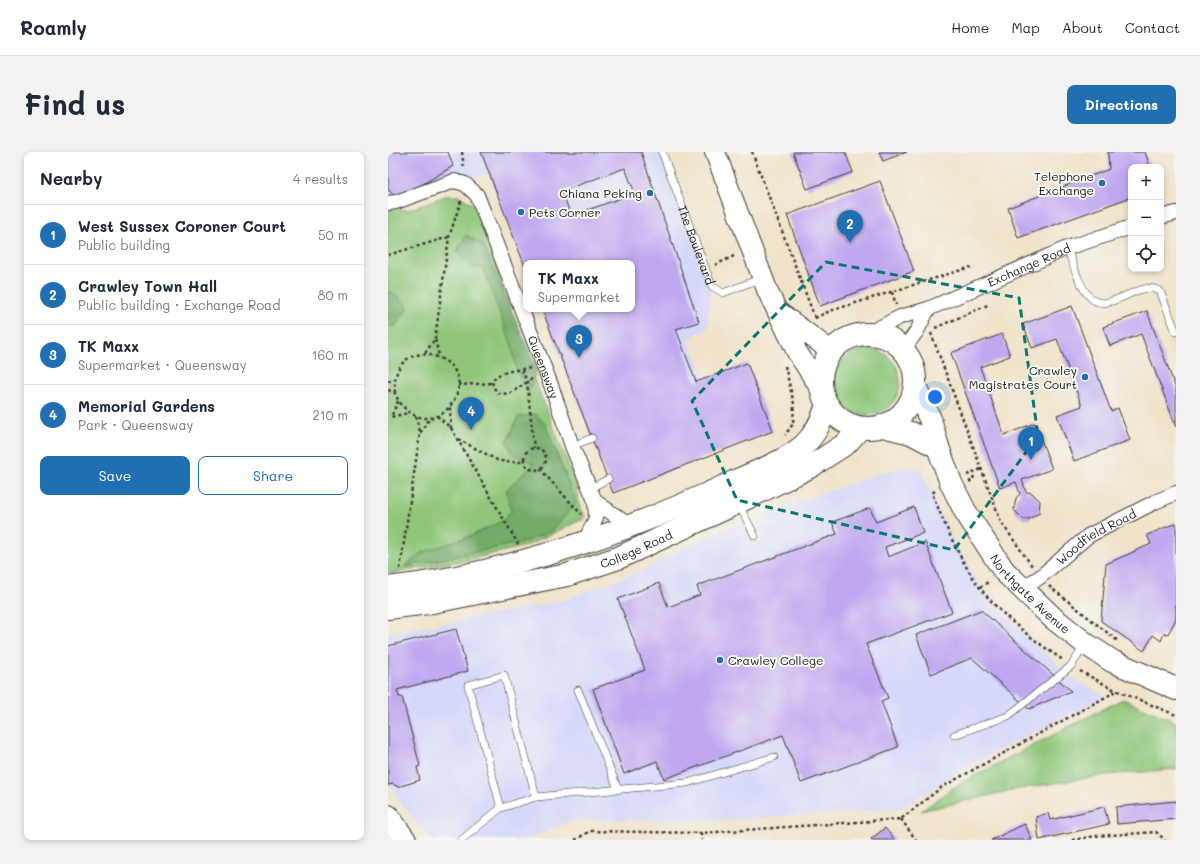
<!DOCTYPE html>
<meta charset="utf-8">
<style>
:root{--surface:#fff;--page:#f2f2f3;--text:#1f2937;--muted:#747a83;--line:#e0e1e3;--accent:#1f6fb2}
body{margin:0;font-family:Mali,sans-serif;background:var(--page);color:var(--text)}
.controls{position:absolute;right:12px;top:12px;display:grid;overflow:hidden;border-radius:8px;box-shadow:0 2px 6px #0003}
.controls button{width:36px;height:36px;display:grid;place-items:center;padding:0;border:0;border-bottom:1px solid var(--line);background:var(--surface);color:var(--text);font:20px sans-serif}
.you{position:absolute;left:547px;top:245px;width:14px;height:14px;margin:-10px;border:3px solid #fff;border-radius:50%;background:#1a73e8;box-shadow:0 0 0 6px #1a73e833}
.badge{display:grid;place-items:center;width:26px;height:26px;border-radius:50%;background:var(--accent);color:#fff;font-size:13px;font-weight:700}
.pin{position:absolute;translate:-50% -33px;filter:drop-shadow(0 1px 2px #0008)}
.pin::after{content:'';position:absolute;top:21px;width:14px;height:12px;background:inherit;clip-path:polygon(0 0,100% 0,50% 100%)}
.popup{position:absolute;left:135px;top:108px;width:112px;height:52px;box-sizing:border-box;display:grid;place-content:center;border-radius:8px;background:var(--surface);filter:drop-shadow(0 1px 3px #0005);font-size:13px;white-space:nowrap;color:var(--muted)}
.popup b{font-size:15px;color:var(--text)}
.popup::after{content:'';position:absolute;left:50%;top:100%;margin-left:-8px;border:8px solid transparent;border-top-color:var(--surface)}
.list{margin:0;padding:0;list-style:none}
h2{display:flex;justify-content:space-between;align-items:center;height:52px;margin:0;padding:0 16px;font-size:17px}
h2 small{font-size:13px;font-weight:400;color:var(--muted)}
.list li{display:grid;grid-template-columns:26px 1fr auto;gap:12px;align-items:center;box-sizing:border-box;height:60px;padding:0 16px;border-top:1px solid var(--line)}
.list b{display:block;font-size:15px;white-space:nowrap}
.list p{margin:0;font-size:13px;white-space:nowrap;color:var(--muted)}
.list em{font-size:13px;font-style:normal;color:var(--muted)}
.actions{display:flex;gap:8px;padding:12px 16px}
.actions a{flex:1;padding:9px 0;border:1px solid var(--accent);border-radius:8px;text-align:center;font-size:14px;color:var(--accent)}
.actions .main{background:var(--accent);color:#fff}
.icon{flex:none;width:22px;height:22px;fill:none;stroke:currentColor;stroke-width:2;stroke-linecap:round;stroke-linejoin:round}
.map{position:relative;flex:none;width:788px;height:688px;overflow:hidden;border-radius:8px}
header{display:flex;align-items:center;gap:24px;box-sizing:border-box;height:56px;padding:0 20px;background:var(--surface);border-bottom:1px solid var(--line)}
header strong{font-size:19px}
nav{display:flex;gap:22px;margin-inline-start:auto;font-size:14px}
.intro{display:flex;align-items:center;justify-content:space-between;box-sizing:border-box;height:96px;padding:0 24px}
h1{margin:0;font-size:28px}
.button{padding:10px 18px;border-radius:8px;background:var(--accent);color:#fff;font-size:14px;font-weight:700}
main{display:flex;gap:24px;padding:0 24px}
aside{flex:1;background:var(--surface);border-radius:8px;box-shadow:0 2px 6px #0003}
.map>svg:first-child{display:block}
.built{fill:#d5d8f9}
.green{fill:#8fc679;stroke:#56714a}
.forest{fill:#73ab69;stroke:#486442}
.building{fill:#bfa8f0;fill-rule:evenodd}
.lines{fill:none;stroke-linecap:round;stroke-linejoin:round}
.lane-casing{stroke:#3c3a36;stroke-width:8}
.street-casing{stroke:#3c3a36;stroke-width:16}
.secondary-casing{stroke:#3c3a36;stroke-width:22}
.primary-casing{stroke:#3c3a36;stroke-width:24}
.path{stroke:#3c3a36;stroke-width:2.5;stroke-dasharray:3 3;stroke-linecap:butt}
.lane{stroke:#fff;stroke-width:7}
.street{stroke:#fff;stroke-width:14}
.secondary{stroke:#fff;stroke-width:20}
.primary{stroke:#fff;stroke-width:22}
.marked{fill:none;stroke:#0f766e;stroke-width:3;stroke-dasharray:8 5;stroke-linejoin:round}
.poi-dot{fill:#1f6fb2;stroke:#f6f6f2;stroke-width:1.5}
.labels{text-anchor:middle;dominant-baseline:central;stroke-width:4;stroke-linejoin:round;paint-order:stroke}
.poi-label{font-size:12px;fill:#1c1c1c;stroke:#f6f6f2;text-anchor:end}
.street-label{font-size:12px;fill:#1c1c1c;stroke:#f6f6f2}
</style>
<header>
<strong>Roamly</strong>
<nav><a>Home</a><a>Map</a><a>About</a><a>Contact</a></nav>
</header>
<div class="intro"><h1>Find us</h1><a class="button">Directions</a></div>
<main>
<aside>
<h2>Nearby<small>4 results</small></h2>
<ul class="list">
<li><span class="badge">1</span><div><b>West Sussex Coroner Court</b><p>Public building</p></div><em>50 m</em></li>
<li><span class="badge">2</span><div><b>Crawley Town Hall</b><p>Public building · Exchange Road</p></div><em>80 m</em></li>
<li><span class="badge">3</span><div><b>TK Maxx</b><p>Supermarket · Queensway</p></div><em>160 m</em></li>
<li><span class="badge">4</span><div><b>Memorial Gardens</b><p>Park · Queensway</p></div><em>210 m</em></li>
</ul>
<div class="actions"><a class="main">Save</a><a>Share</a></div>
</aside>
<div class="map">
<svg width="788" height="688" viewBox="0 0 788 688">
<rect width="100%" height="100%" fill="#f6f6f2"/>
<filter id="ink" filterUnits="userSpaceOnUse"><feTurbulence type="fractalNoise" baseFrequency=".025" numOctaves="2"/><feDisplacementMap in="SourceGraphic" scale="8" xChannelSelector="R" yChannelSelector="G"/><feConvolveMatrix kernelMatrix="1 2 1 2 8 2 1 2 1" color-interpolation-filters="sRGB"/></filter>
<filter id="wash" filterUnits="userSpaceOnUse"><feTurbulence type="fractalNoise" baseFrequency=".012" numOctaves="4" result="noise"/><feDisplacementMap in="SourceGraphic" scale="16" xChannelSelector="R" yChannelSelector="G"/><feGaussianBlur stdDeviation="0.9" result="paint"/><feColorMatrix in="noise" values="0 0 0 0 0 0 0 0 0 0 0 0 0 0 0 0 0 1.4 0 .05"/><feComposite in="paint" operator="in"/></filter>
<g filter="url(#wash)">
<rect width="100%" height="100%" fill="#f0e3c9"/>
<path class="built" d="M0 0H274L323 136 319 177 300 187 319 231 199 273 154 157H244V111H138V117L100 21 72 30 0 48Z
M515 316 532 317 564 388 591 432 608 453 627 473 683 525 717 545 585 611 514 656 345 668H185L139 688H44L14 653 0 630V482L173 449 251 420 310 389 373 363 460 333 494 320Z"/>
<path class="green" d="M57 44H71L88 54 144 222 189 334 191 350 197 366 138 394 78 408 0 422V57L20 58Z
M446 230a33 33 0 1 1 66 0a33 33 0 1 1-66 0Z
M735 547 788 570V617L718 623 630 637 533 659 572 631Z"/>
<path class="forest" d="M78 83 95 92 149 218 140 241 128 217 124 194 95 116 85 115 69 99Z
M0 139 11 145 20 155 8 174H0Z
M147 262 157 271 188 351 164 379 136 390 16 415 33 401 85 383 116 368 123 359 118 338 146 312 125 302 119 290 130 265Z"/>
<g id="blocks">
<path class="building" d="M0 0H60L65 14 15 44H6L0 37Z
M93 0H253L311 170 288 177 308 230 359 211 385 279 225 341 154 157H244V111H138V117ZM237 16 247 41 183 64 174 39Z
M405 0H457L465 20 419 37Z
M491 0H519L495 9Z
M720 0H757L762 15H743V45L630 86 620 56 721 17Z
M492 29 526 119 432 154 399 63Z
M684 154 723 259 730 256 742 288 686 309 669 263 694 254 669 187 644 196 635 172Z
M759 159 788 237V275L753 182 722 194 715 175Z
M614 182 622 204 592 215 616 283 647 271 664 317 634 328 638 340 644 341 652 349 651 361 641 367H635L626 358 628 346 632 342 628 330 612 336 563 201Z
M526 355 535 381 497 395 500 405 537 390 564 460 478 492 500 546 493 549 510 595 413 631 395 583 276 627 269 609 236 622 205 537 257 518 230 447 271 431 280 455 312 443 309 434 449 382 444 370 482 356 488 370Z
M788 371V467L780 482 776 481 773 489 765 483 756 499 713 469 718 412 763 392 759 383Z
M593 458 683 539 641 557 584 506 543 522 528 483Z
M68 477 80 519 9 538 11 545H14L32 614 29 615 32 628 10 635 5 632 0 633V494Z
M788 649V667L729 672 728 655Z
M716 655 721 672 651 688 648 665 660 661 662 668Z
M637 672 644 688H603L624 678Z
M497 676 507 688H484L483 687Z"/>
</g>
</g>
<g filter="url(#ink)">
<use href="#blocks" fill-opacity="0" stroke="#3c3a36" stroke-width="1"/>
<g class="lines">
<g class="lane-casing">
<g id="lane">
<path id="s1" d="M274 0 324 134 335 141 374 126"/>
<path d="M679 96C685 111 690 132 701 144 720 166 749 126 772 139L788 180"/>
<path d="M184 294 204 286"/>
<path d="M201 337 220 327"/>
<path d="M351 353 367 384"/>
<path d="M190 538 230 637"/>
<path d="M566 583 620 564 683 514 697 493"/>
<path d="M148 645 299 631 386 605"/>
<path d="M73 688 113 656 148 645 116 523 80 533 113 656"/>
</g>
</g>
<g class="street-casing">
<g id="street">
<path id="s2" d="M0 51 8 50 66 29 77 32 89 43 163 233 184 294 207 349 208 366 196 391"/>
<path d="M773 65 788 61"/>
<path id="s3" d="M481 181 512 165 540 157 679 96 743 75"/>
<path d="M515 198 529 179 540 157"/>
<path d="M207 349 242 374"/>
<path id="s4" d="M633 437 652 425 700 384 767 350 788 341"/>
</g>
</g>
<g class="secondary-casing">
<path id="secondary" d="M327 0 380 140 409 200 433 237
M392 161 443 199"/>
</g>
<g class="primary-casing">
<g id="primary">
<circle cx="480" cy="229" r="47"/>
<path id="s5" d="M527 234 542 267 550 295 563 331 577 359 616 419 665 466 698 492 724 509 788 537"/>
<path d="M495 274 523 281 550 295"/>
<path d="M0 436C119 422 234 382 343 331 366 320 395 311 415 294 428 282 434 268 439 253"/>
<path id="s6" d="M0 456 40 451 179 423 230 406 349 351 422 315 459 291 472 276"/>
<path d="M0 664 17 688"/>
</g>
</g>
<path class="path" d="M74 0 76 17
M364 0 427 166
M0 103 61 85
M327 113 348 103
M504 140 508 153
M427 166 442 159 583 115
M547 176 602 152
M543 181 613 370 644 414
M47 187 61 85 74 46
M37 201 47 187 51 204
M397 214 406 252 405 272 397 283
M142 216C131 218 90 220 110 241L121 242 145 226
M134 218 139 230 146 296
M0 229 7 227
M70 233 105 231
M0 238 7 241C15 264 44 277 62 254 100 206 1 173 7 241
M10 249 3 265 20 261
M28 264 32 281 42 266
M49 264 63 276 62 255
M63 276 130 392
M70 287 109 308 118 310H137
M136 307a11 11 0 1 1 22 0a11 11 0 1 1-22 0Z
M152 317 193 362
M579 323 593 317
M581 330 586 327 584 321
M547 339 544 341C557 373 571 407 592 436 614 464 645 488 675 508
M12 417 32 281
M661 434 731 490
M592 435 602 429
M692 519 727 538 788 563
M513 667 528 688
M313 681 314 688
M187 688 202 679 313 681 513 667 554 635 725 541 727 538
M684 688 708 684 768 680 777 688"/>
<use href="#lane" class="lane"/>
<use href="#street" class="street"/>
<use href="#secondary" class="secondary"/>
<use href="#primary" class="primary"/>
</g>
</g>
<path class="marked" d="M438 110 631 146 650 284 566 398 349 348 304 249Z"/>
<g class="poi-dot">
<circle cx="714" cy="31" r="4"/>
<circle cx="262" cy="41" r="4"/>
<circle cx="133" cy="60" r="4"/>
<circle cx="697" cy="225" r="4"/>
<circle cx="332" cy="508" r="4"/>
</g>
<g class="labels">
<g class="poi-label">
<text x="706" y="24">Telephone<tspan x="706" dy="14">Exchange</tspan></text>
<text x="254" y="41">Chiana Peking</text>
<text x="141" y="60" text-anchor="start">Pets Corner</text>
<text x="689" y="218">Crawley<tspan x="689" dy="14">Magistrates Court</tspan></text>
<text x="340" y="508" text-anchor="start">Crawley College</text>
</g>
<g class="street-label">
<text stroke="none"><textPath href="#s1" startOffset="99">The Boulevard</textPath></text>
<text stroke="none"><textPath href="#s3" startOffset="174">Exchange Road</textPath></text>
<text stroke="none"><textPath href="#s2" startOffset="282">Queensway</textPath></text>
<text stroke="none"><textPath href="#s4" startOffset="92">Woodfield Road</textPath></text>
<text stroke="none"><textPath href="#s6" startOffset="256">College Road</textPath></text>
<text stroke="none"><textPath href="#s5" startOffset="241">Northgate Avenue</textPath></text>
</g>
</g>
</svg>
<div class="controls">
<button>+</button>
<button>−</button>
<button><svg class="icon" aria-label="locate" viewBox="0 0 24 24"><circle cx="12" cy="12" r="6"/><path d="M12 2v4M12 18v4M2 12h4M18 12h4"/></svg></button>
</div>
<div class="you"></div>
<div class="pin badge" style="left:643px;top:308px">1</div>
<div class="pin badge" style="left:462px;top:91px">2</div>
<div class="pin badge" style="left:191px;top:206px">3</div>
<div class="popup"><b>TK Maxx</b>Supermarket</div>
<div class="pin badge" style="left:83px;top:278px">4</div>
</div>
</main>
